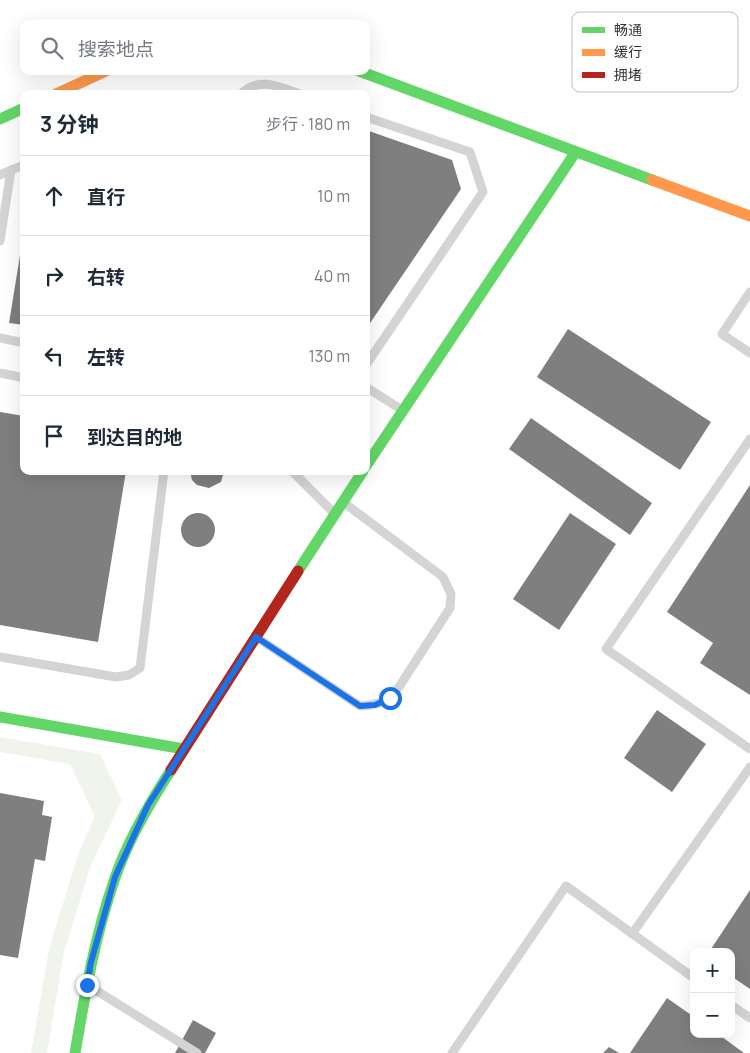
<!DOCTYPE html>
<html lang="zh">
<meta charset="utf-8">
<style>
:root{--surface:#fff;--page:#f2f2f3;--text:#1f2937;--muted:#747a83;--line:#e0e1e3}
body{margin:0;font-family:Manrope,"Noto Sans SC",sans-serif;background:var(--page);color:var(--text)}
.controls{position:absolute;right:15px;bottom:15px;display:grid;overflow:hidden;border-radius:10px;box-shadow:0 5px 20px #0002}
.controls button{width:45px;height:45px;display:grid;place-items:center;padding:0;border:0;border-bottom:1px solid var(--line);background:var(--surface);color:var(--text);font:25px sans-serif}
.stop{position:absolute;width:15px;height:15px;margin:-11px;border:4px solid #1a73e8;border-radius:50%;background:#fff}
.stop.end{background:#1a73e8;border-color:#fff;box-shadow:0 1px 5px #0008}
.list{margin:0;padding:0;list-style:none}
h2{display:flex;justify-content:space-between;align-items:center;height:65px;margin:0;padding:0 20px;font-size:21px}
h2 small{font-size:16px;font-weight:400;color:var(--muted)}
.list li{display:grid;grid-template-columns:32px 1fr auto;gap:15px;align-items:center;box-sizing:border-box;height:80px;padding:0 20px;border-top:1px solid var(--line)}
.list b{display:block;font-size:19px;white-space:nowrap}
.list em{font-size:16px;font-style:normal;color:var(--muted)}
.icon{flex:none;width:28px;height:28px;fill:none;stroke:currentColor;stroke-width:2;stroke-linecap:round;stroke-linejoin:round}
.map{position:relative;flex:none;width:750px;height:1053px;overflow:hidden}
.search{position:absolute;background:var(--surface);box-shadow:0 5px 20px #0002;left:20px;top:20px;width:350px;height:55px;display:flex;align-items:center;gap:12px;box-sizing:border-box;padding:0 18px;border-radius:10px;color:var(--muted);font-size:19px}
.panel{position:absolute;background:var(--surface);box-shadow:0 5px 20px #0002;left:20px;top:90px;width:350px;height:385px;border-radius:10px}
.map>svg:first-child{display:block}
.green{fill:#f1f4ed}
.building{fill:#7f7f7f}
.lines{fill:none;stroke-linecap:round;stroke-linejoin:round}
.lane{stroke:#d4d4d4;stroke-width:9}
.fast{stroke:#63d668;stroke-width:11}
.slow{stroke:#ff974d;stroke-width:11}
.jam{stroke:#b3261e;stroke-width:11}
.route{stroke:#1a73e8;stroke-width:6}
.key{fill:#fff;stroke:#c1c1c1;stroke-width:1}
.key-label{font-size:14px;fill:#2f2f2f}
</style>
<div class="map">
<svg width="750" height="1053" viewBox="0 0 750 1053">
<rect width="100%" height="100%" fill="#fff"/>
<path class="green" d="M0 737 100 754 122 800 91 865 64 952 47 1053H31L49 949 78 855 95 816 70 764 0 752Z"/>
<path class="building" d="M366 130 452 160 461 189 366 329Z
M23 237H24V325L9 323Z
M568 329 711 422 680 470 537 377Z
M0 412 24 416V471H126L98 642 0 625Z
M531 418 652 503 630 535 509 449Z
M190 471H224L221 482 209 488 197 485 192 480Z
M750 485V695L700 663 713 643 667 612Z
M181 530a17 17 0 1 1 34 0a17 17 0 1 1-34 0Z
M570 513 616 544 559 630 513 599Z
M657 710 706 744 672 792 624 758Z
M0 793 44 801 42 815 52 817 45 861 35 859 18 958 0 955Z
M750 890V989L731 976V952H709Z
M667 998 694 1017V1034H718L744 1053H630Z
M193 1020 216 1033 205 1053H175Z
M609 1047 619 1053H603Z"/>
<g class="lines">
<path class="lane" d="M241 94C259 76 280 87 300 94
M366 117 470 152 483 192 366 365
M0 175 11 170
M0 241 11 170 24 165
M750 292 722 334 750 353
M0 338 24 343
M0 373 24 378
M366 387 402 410
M750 439 606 649 750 749
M292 471 335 514
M256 637 360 706C378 705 388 701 399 687L450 608 451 594 443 577 343 502
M0 657 116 677 129 675 140 668 164 471
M632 934 750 767
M89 986 197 1053
M731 1005 750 1018
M452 1053 566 886 694 978"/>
<path class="fast" d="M359 71 652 180
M0 119 24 108
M366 466 575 153
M298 571 363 471
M0 717 184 749
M75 1053C85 994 95 935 115 878 128 840 149 804 171 770"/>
<path class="slow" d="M56 94 106 71
M652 180 750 216"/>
<path class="jam" d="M171 770 298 571"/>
</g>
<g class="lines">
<path class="route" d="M87 985 91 962 115 877 148 805 256 637 360 706 375 705 390 698"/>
</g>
<rect x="572" y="12" width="166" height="80" rx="8" class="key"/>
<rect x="582" y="27" width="23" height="6" fill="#63d668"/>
<rect x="582" y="49" width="23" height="7" fill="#ff974d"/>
<rect x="582" y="72" width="23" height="6" fill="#b3261e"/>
<g class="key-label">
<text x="614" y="35">畅通</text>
<text x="614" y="57">缓行</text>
<text x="614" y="80">拥堵</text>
</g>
</svg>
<div class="controls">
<button>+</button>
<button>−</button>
</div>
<div class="stop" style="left:390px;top:698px"></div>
<div class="stop end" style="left:87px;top:985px"></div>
<div class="search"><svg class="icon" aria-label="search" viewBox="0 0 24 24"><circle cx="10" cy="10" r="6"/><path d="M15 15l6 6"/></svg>搜索地点</div>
<section class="panel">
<h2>3 分钟<small>步行 · 180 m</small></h2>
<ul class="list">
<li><svg class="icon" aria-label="ahead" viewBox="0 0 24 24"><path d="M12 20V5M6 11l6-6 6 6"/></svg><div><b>直行</b></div><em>10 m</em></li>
<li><svg class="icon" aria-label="right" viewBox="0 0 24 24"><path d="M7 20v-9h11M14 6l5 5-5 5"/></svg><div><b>右转</b></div><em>40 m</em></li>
<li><svg class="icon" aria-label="left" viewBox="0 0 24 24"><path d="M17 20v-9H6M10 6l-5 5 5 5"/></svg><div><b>左转</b></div><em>130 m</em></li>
<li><svg class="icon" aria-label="arrive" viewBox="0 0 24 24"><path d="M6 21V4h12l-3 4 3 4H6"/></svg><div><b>到达目的地</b></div></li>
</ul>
</section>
</div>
